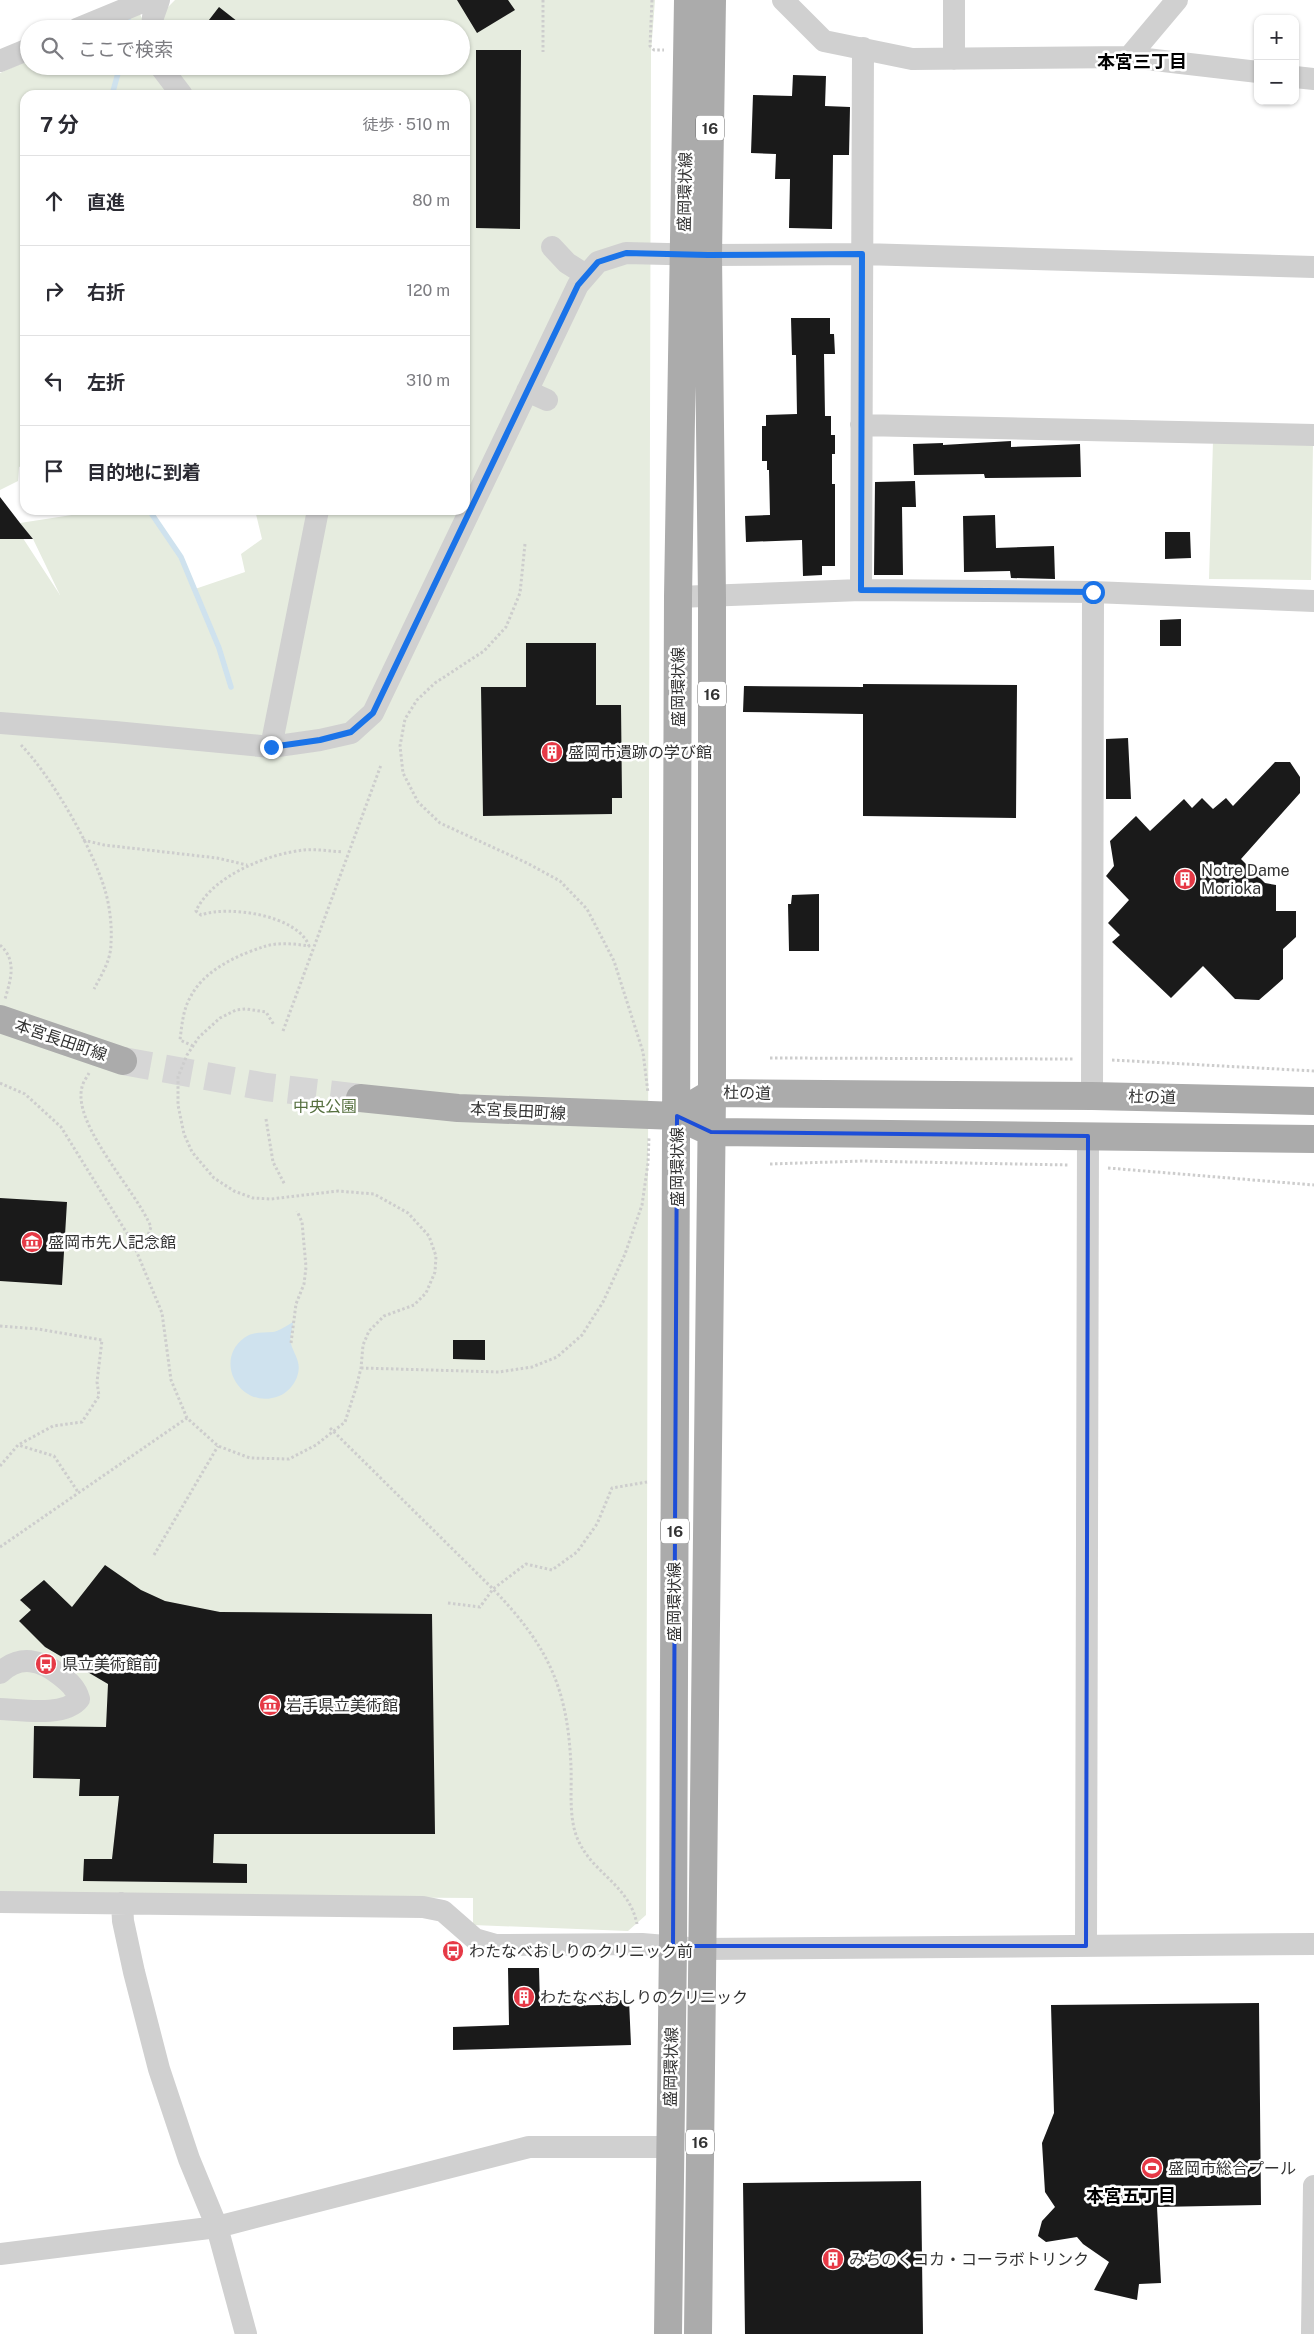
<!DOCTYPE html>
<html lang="ja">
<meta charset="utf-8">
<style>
:root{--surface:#fff;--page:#f7f7f7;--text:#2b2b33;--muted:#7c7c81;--line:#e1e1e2}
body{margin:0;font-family:"Public Sans","Noto Sans JP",sans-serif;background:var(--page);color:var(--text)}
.controls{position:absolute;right:15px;top:15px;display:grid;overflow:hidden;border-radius:10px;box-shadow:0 1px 4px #0004}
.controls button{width:45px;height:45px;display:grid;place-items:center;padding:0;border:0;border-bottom:1px solid var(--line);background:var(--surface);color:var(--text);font:25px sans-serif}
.stop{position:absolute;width:15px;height:15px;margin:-11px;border:4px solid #1a73e8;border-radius:50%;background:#fff}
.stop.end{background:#1a73e8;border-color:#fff;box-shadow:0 1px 5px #0008}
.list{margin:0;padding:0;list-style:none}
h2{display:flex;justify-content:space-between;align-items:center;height:65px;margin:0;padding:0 20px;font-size:21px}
h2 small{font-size:16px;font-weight:400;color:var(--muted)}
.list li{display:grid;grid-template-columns:32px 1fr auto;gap:15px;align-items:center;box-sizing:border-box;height:90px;padding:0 20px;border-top:1px solid var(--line)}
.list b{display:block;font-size:19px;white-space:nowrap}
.list em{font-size:16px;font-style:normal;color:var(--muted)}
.icon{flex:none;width:28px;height:28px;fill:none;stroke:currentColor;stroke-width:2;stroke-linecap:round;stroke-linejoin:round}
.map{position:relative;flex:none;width:1314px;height:2334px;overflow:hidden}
.search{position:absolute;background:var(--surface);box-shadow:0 1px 4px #0004;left:20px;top:20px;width:450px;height:55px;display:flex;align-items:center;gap:12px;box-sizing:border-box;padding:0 18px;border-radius:28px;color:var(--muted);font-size:19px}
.panel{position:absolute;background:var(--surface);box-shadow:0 1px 4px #0004;left:20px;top:90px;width:450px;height:425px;border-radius:15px}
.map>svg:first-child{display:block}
.green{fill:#e6ecdf}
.water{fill:#cfe2ee}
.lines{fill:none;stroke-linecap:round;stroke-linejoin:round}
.stream{stroke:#cfe2ee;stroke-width:5.5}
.building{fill:#1a1a1a}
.major-tunnel{stroke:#d6d6d6;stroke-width:28;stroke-dasharray:28 14;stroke-linecap:butt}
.path{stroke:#cdcdcd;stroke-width:3;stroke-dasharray:2.5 2.5;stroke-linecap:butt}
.minor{stroke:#d0d0d0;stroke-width:22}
.major{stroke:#ababab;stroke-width:28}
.route{stroke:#1a73e8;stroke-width:6}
.marked{fill:none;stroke:#1d4ed8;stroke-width:4;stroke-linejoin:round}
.labels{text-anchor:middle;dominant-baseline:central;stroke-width:5;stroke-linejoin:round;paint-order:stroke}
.shield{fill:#fff;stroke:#707070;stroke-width:1}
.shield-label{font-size:15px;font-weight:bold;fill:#333}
.street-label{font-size:16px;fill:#333;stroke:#fff}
.poi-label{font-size:16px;fill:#333;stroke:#fff;text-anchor:start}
.park-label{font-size:16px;fill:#56703f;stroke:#fff}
.neighbourhood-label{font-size:18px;font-weight:bold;fill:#000;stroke:#fff}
</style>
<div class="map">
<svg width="1314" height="2334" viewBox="0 0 1314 2334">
<rect width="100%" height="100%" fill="#fff"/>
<path class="green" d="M175 0H655L651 52 646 1915 628 1931 473 1925V1898L0 1895V503L60 595 33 539 20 523 104 510H149L181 557 195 589 245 572 241 554 262 539 255 510H465V95H25V465L19 467 18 481 0 490V73L29 60V66H461V29H157L164 11Z
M139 12 147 29H101Z
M1213 441 1313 442 1311 580 1209 579Z"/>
<path class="water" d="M293 1322C293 1328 289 1338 291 1344 295 1357 302 1362 297 1377 294 1385 287 1393 279 1396 242 1411 212 1362 244 1338 254 1331 262 1333 273 1332 279 1331 288 1325 293 1322Z"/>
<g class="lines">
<path class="stream" d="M128 29V16
M112 95 120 66
M149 510 181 557 219 648 231 687"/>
</g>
<path class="building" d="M457 0H508L515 10 477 33Z
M219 7 247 29H202Z
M476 50H521L520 229 476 228Z
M793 75 826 76 825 106 850 107 849 155H833L832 229 789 228 790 179H775L776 154 751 153 753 95 792 96Z
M791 318H830V334H834L835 354H824L825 416H831V435H835V454H832V484H835V566H822V575L803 576 802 540 746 542 745 516 770 515 769 470H767V461H762V426H766V415L797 414 796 355H792Z
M1011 441V447L1080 444 1081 477 985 478 984 474 914 475 913 444 943 443V445Z
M915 481 916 507H902L903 575H874L875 482Z
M0 497 20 523 33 539H0Z
M995 515 996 548 1054 546 1055 579 1011 578 1010 571 964 572 963 516Z
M1165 532H1190L1191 558 1165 559Z
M1181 619V646H1160V620Z
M526 643H596V705H621L622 798H612V814L483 816 481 687H526Z
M863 684 1017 685 1016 818 863 816V714L743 712 744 686 863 687Z
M1128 738 1131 799H1106V739Z
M1275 762H1290L1300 777V793L1241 859 1265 883 1276 885V911H1296V937L1283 949V979L1259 1000 1235 999 1203 966 1171 998 1112 942 1120 935 1108 923 1129 900 1106 876 1114 866 1110 841 1136 816 1150 831 1184 799 1192 808 1202 798 1213 809 1226 798 1233 806Z
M819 894V951H789L788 904H791L792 895Z
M0 1198 67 1202 62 1285 0 1281Z
M453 1340H485V1360L453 1359Z
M105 1565 141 1590 165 1601 220 1612 432 1614 435 1834H214L213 1863 247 1864V1883L83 1881 84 1859H112L119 1796H79L80 1779 33 1778 34 1726 106 1727 108 1684 45 1647 19 1621 31 1610 20 1600 44 1580 72 1607Z
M508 1968H539L540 2006 600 2005V2000H629L631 2045 453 2050V2027L509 2025Z
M1259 2003 1261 2205 1157 2207 1161 2283 1139 2284 1137 2300 1094 2290 1109 2262 1083 2244 1077 2237 1046 2242 1038 2236 1042 2221 1055 2207 1045 2192 1042 2143 1054 2113 1051 2005Z
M921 2181 923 2334H745L743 2183Z"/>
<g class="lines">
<path class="major-tunnel" d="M123 1061 266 1087 360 1098"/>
<path class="path" d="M543 0V52
M652 0 650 46 654 50H664
M525 544 520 593 506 627 484 651 435 683 417 700 405 719 400 746 403 773 418 802 440 823 527 863 560 881 587 909 614 961 643 1052 648 1093
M21 745C52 777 92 847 105 890 110 907 112 926 111 943 111 960 102 974 94 989
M83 840 104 845 217 858 247 865
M0 945C17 960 11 979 5 999
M283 1031 381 765
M193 1046 180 1040C182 1024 183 1009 191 996 205 969 240 954 266 946 280 942 295 944 309 946 298 915 228 905 201 915L196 911C212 876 267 854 304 850 317 849 330 851 343 852
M770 1058 1074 1059
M1112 1060 1314 1071
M89 1073C87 1077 83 1082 82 1087 72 1125 136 1190 151 1227L147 1238 133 1243
M0 1083 25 1094 61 1127 133 1243 162 1313 171 1380 187 1418 218 1446 250 1458 289 1459 316 1445 345 1422 356 1388 361 1368 363 1345 369 1331 384 1316 414 1305 426 1293 435 1272 436 1256 429 1236 408 1213 374 1194 338 1191 271 1199 253 1198 234 1191 214 1178 192 1152 184 1134 178 1105V1077L187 1055 199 1037 220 1018 236 1010 246 1009 266 1012 274 1025
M266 1119 273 1162 285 1185
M770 1164 862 1161 1069 1165
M1108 1168 1314 1185
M0 1326 38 1329 102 1340 97 1382 99 1396 82 1422 53 1426 18 1445
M291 1343 296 1304 304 1284 306 1267 302 1222 297 1211
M361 1368 499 1372 532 1367 557 1357 582 1335 603 1302 625 1254 642 1205 648 1163 649 1137
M330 1428 493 1589C548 1646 568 1688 571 1767 572 1791 568 1820 579 1842 594 1874 629 1885 637 1924
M0 1466 18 1445 54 1456 78 1492
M0 1547 187 1418
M154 1555 218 1446
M448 1603 480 1607 493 1589 526 1564 552 1570 577 1552 597 1524 612 1488 647 1482"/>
<path class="minor" d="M783 0 824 41 912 59 1129 57 1258 72
M77 29 147 0
M152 29 153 17 159 0
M1129 57 1177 0
M954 59V0
M0 61 29 49
M160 66 182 95
M1295 77 1314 79
M552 247 567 263 586 275
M527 391 547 400
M861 425 1314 435
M861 590 863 48
M678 597 861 590 1093 592 1314 601
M0 723 115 732 271 747 320 740 351 733 373 713 578 285 598 262 626 253 708 255 862 254 1314 267
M271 747 318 510
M1092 1096 1093 592
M0 1673C20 1654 41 1660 60 1675 69 1682 76 1688 79 1699 65 1717 22 1710 0 1709
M0 1902 423 1907 443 1911 475 1939 496 1945 642 1944 701 1949 1314 1944
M122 1903 123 1921 134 1972 159 2069 189 2159 217 2227 246 2334
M1086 1946 1088 1136
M0 2254 217 2227 529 2147H670
M1312 2334 1314 2186"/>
<path class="major" d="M0 1019 123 1061
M360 1098 458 1108 677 1116 711 1132 1314 1139
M697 1102 712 1093 1092 1096 1314 1101
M668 2334 673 1946 678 597 688 0
M698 2334 712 1093V597L708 255 712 0"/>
</g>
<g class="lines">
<path class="route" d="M271 747 320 740 351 732 373 713 578 285 598 262 626 253 708 255 862 254 861 590 1093 592"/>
</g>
<path class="marked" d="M677 1116 711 1132 1088 1136 1086 1946H673Z"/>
<defs>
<g id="building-disc" transform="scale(1.125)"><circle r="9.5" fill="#e63946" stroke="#fff"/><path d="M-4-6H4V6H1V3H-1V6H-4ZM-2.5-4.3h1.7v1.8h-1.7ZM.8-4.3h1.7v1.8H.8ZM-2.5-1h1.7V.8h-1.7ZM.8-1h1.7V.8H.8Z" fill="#fff"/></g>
<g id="museum-disc" transform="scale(1.125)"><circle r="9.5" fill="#e63946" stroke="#fff"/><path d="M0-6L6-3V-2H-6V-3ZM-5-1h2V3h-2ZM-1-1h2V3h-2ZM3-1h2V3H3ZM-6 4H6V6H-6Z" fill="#fff"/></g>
<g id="bus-disc" transform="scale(1.125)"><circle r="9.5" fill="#e63946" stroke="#fff"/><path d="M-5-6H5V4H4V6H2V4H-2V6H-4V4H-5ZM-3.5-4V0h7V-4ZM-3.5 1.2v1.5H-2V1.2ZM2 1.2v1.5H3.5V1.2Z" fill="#fff"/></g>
<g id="stadium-disc" transform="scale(1.125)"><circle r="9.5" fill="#e63946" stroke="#fff"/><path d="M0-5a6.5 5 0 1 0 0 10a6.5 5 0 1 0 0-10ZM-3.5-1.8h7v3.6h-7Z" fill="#fff"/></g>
</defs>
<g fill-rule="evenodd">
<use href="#building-disc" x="552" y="752"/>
<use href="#building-disc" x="1185" y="879"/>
<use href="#museum-disc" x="32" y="1242"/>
<use href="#bus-disc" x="46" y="1664"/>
<use href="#museum-disc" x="270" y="1705"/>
<use href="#bus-disc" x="453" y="1951"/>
<use href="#building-disc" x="524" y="1997"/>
<use href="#stadium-disc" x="1152" y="2168"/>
<use href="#building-disc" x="833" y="2259"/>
</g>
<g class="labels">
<g class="shield">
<rect x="696" y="115.5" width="28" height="25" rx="4"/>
<rect x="698" y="681.5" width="28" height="25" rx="4"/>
<rect x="661" y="1518.5" width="28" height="25" rx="4"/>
<rect x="686" y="2129.5" width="28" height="25" rx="4"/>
</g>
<g class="shield-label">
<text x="710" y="128">16</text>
<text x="712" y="694">16</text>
<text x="675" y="1531">16</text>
<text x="700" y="2142">16</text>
</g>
<g class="street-label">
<text transform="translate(685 192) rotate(-89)">盛岡環状線</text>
<text transform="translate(678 687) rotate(-90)">盛岡環状線</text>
<text transform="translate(61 1040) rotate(19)">本宮長田町線</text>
<text transform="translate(747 1093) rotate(1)">杜の道</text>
<text transform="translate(1152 1097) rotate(1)">杜の道</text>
<text transform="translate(518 1111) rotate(3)">本宮長田町線</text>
<text transform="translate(677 1167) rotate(-90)">盛岡環状線</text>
<text transform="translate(674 1602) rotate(-90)">盛岡環状線</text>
<text transform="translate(671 2067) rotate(-89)">盛岡環状線</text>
</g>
<g class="poi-label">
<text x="568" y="752">盛岡市遺跡の学び館</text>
<text x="1201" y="870">Notre Dame<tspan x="1201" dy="18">Morioka</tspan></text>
<text x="48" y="1242">盛岡市先人記念館</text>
<text x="62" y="1664">県立美術館前</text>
<text x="286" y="1705">岩手県立美術館</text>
<text x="469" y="1951">わたなべおしりのクリニック前</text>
<text x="540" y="1997">わたなべおしりのクリニック</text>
<text x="1168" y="2168">盛岡市総合プール</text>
<text x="849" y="2259">みちのくコカ・コーラボトリンク</text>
</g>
<g class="park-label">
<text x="325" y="1106">中央公園</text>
</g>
<g class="neighbourhood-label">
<text x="1142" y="61">本宮三丁目</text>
<text x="1131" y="2195">本宮五丁目</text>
</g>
</g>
</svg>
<div class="controls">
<button>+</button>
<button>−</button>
</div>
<div class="stop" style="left:1093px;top:592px"></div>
<div class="stop end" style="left:271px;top:747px"></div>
<div class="search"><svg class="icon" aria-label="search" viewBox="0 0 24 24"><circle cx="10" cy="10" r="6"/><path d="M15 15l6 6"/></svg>ここで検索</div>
<section class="panel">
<h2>7 分<small>徒歩 · 510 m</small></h2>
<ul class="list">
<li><svg class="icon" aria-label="ahead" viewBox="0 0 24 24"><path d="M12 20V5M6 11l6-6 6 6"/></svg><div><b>直進</b></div><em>80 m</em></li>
<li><svg class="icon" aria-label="right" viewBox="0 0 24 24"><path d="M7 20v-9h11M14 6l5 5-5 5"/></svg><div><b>右折</b></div><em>120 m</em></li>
<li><svg class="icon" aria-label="left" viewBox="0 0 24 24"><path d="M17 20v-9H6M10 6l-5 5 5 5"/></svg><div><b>左折</b></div><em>310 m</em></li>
<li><svg class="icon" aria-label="arrive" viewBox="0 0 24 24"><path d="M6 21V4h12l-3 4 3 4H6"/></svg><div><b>目的地に到着</b></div></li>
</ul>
</section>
</div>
